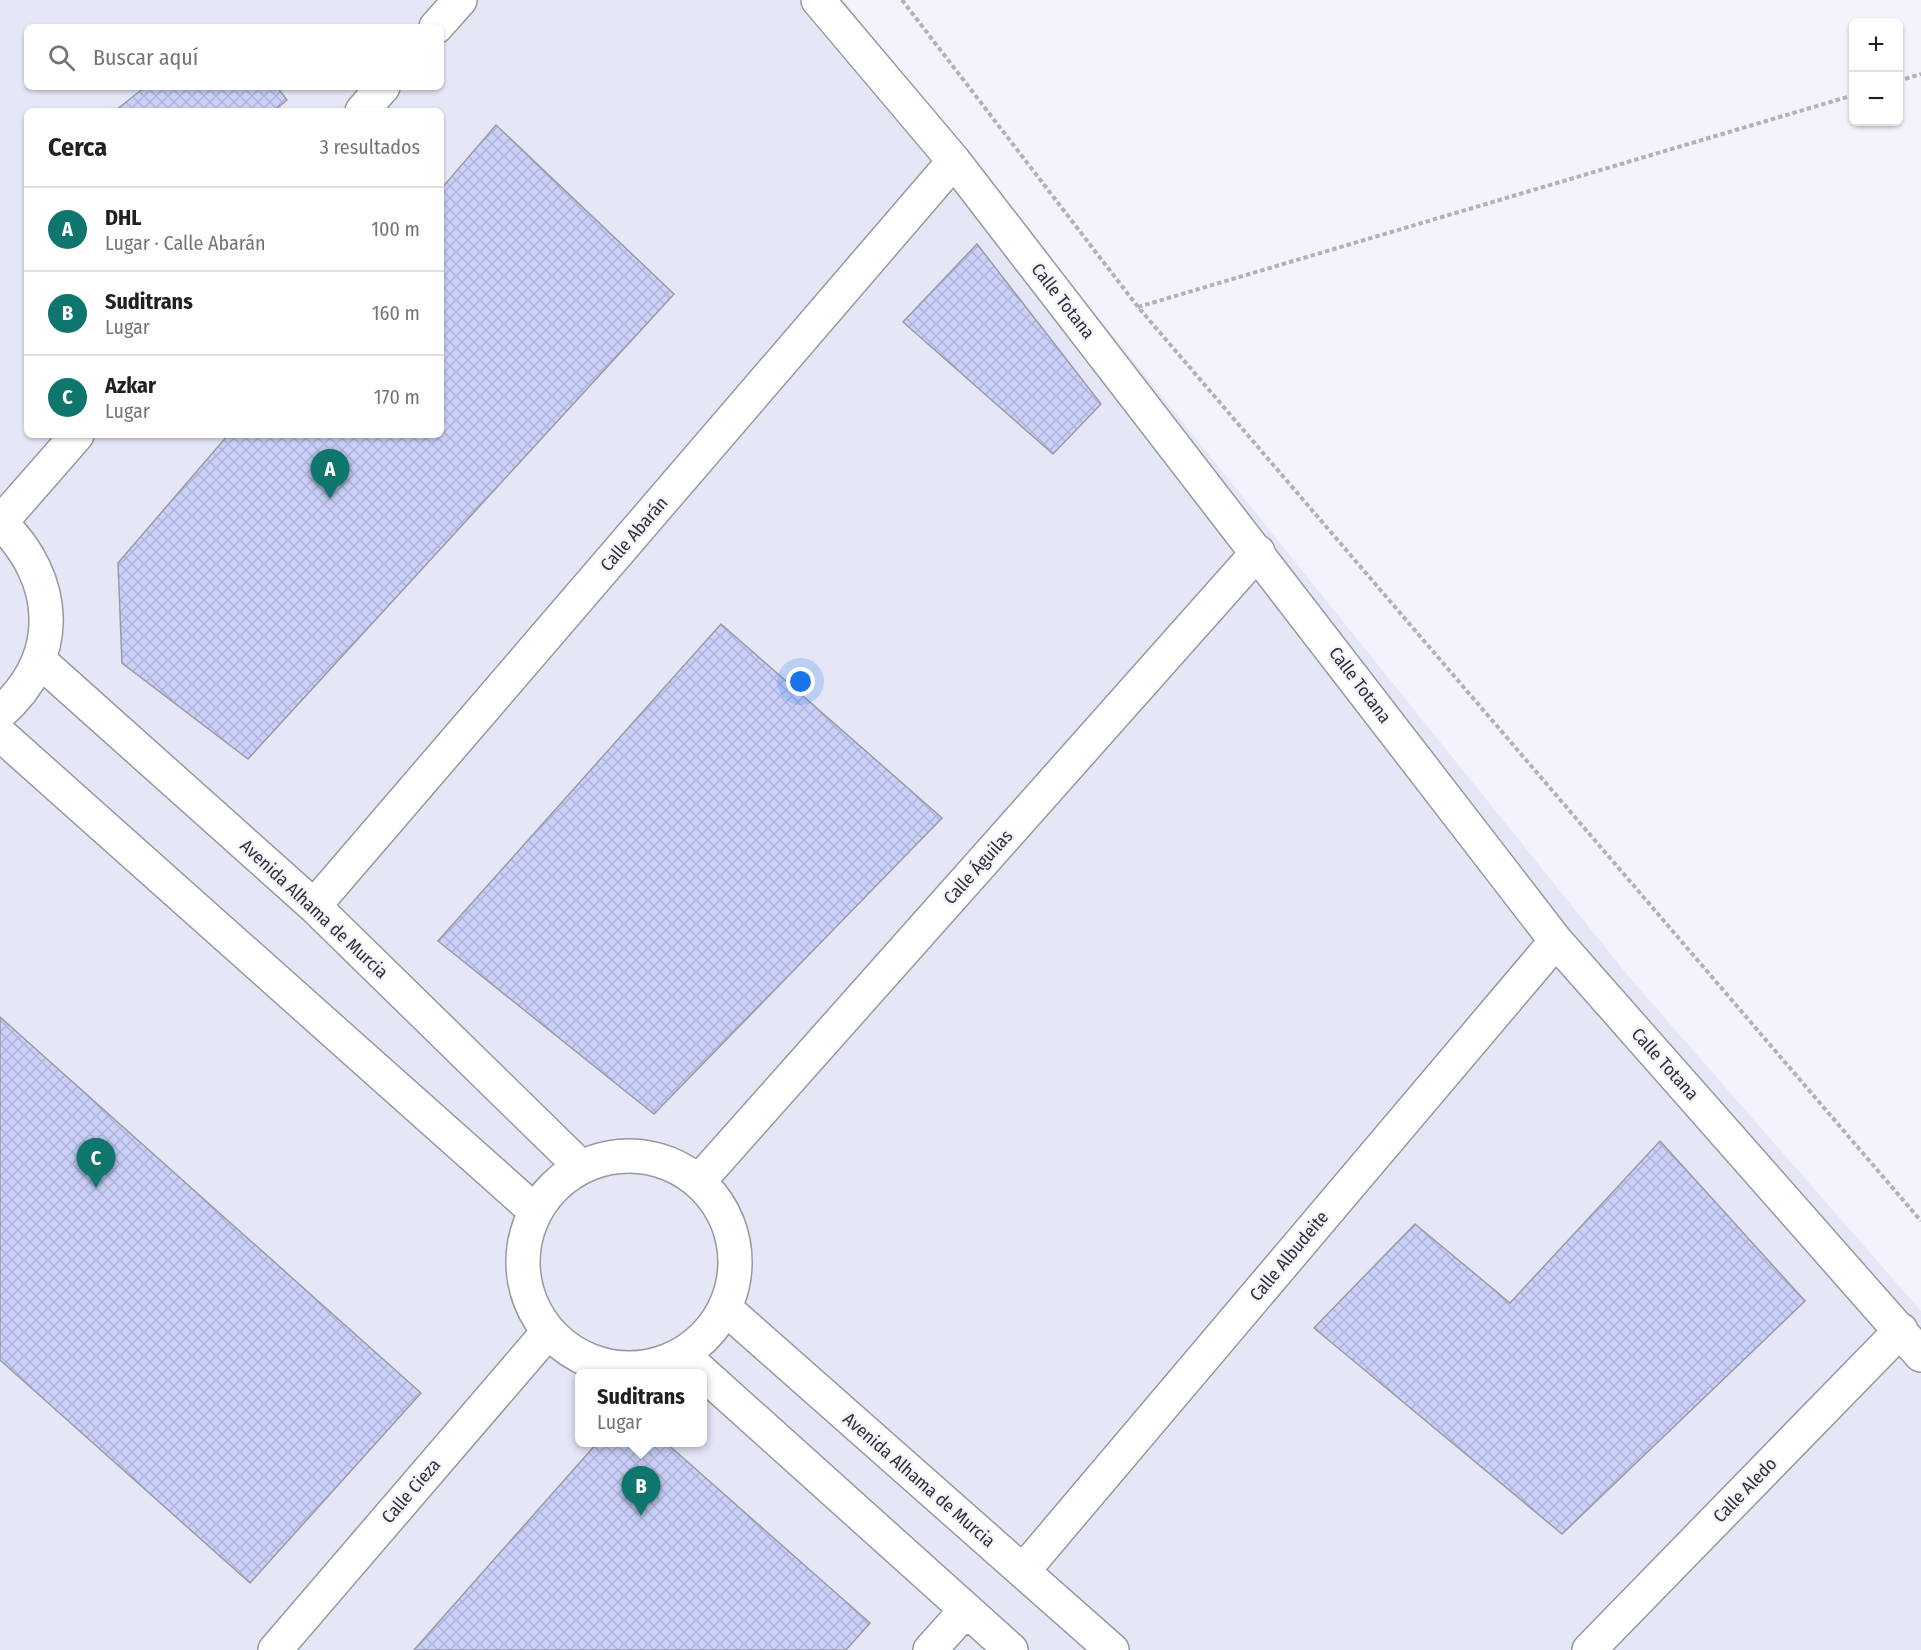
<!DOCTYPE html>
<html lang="es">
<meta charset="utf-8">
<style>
:root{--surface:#fff;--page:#f2f2f2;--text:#202124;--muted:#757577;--line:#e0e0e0;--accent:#0f766e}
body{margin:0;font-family:"Fira Sans Condensed",sans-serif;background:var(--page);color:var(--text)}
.controls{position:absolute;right:18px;top:18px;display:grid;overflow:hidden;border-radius:9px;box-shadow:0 2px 4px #0004}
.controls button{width:54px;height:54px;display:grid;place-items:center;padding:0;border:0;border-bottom:2px solid var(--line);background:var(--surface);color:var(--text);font:30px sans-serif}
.you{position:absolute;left:801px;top:682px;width:21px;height:21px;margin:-15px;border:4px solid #fff;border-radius:50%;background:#1a73e8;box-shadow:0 0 0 9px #1a73e833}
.badge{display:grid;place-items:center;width:39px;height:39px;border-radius:50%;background:var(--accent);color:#fff;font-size:20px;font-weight:700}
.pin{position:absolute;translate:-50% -50px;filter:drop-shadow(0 2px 3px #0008)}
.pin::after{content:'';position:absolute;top:32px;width:21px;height:18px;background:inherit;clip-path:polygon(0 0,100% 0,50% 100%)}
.popup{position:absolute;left:575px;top:1369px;width:132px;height:78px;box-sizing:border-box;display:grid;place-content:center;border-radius:9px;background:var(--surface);filter:drop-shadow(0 2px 4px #0005);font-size:20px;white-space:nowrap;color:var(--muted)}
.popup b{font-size:22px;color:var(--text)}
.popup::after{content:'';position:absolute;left:50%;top:100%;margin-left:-12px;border:12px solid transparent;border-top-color:var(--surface)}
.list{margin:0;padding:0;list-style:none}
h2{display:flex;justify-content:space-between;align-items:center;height:78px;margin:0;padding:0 24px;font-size:26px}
h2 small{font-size:20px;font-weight:400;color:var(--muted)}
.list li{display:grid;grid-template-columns:39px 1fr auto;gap:18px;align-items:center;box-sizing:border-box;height:84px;padding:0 24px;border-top:2px solid var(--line)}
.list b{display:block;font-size:22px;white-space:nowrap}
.list p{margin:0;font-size:20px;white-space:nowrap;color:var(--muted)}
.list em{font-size:20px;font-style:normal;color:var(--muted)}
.icon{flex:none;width:33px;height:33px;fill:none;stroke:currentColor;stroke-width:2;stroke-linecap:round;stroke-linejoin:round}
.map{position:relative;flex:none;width:1921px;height:1650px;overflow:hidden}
.search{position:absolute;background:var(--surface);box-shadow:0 2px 4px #0004;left:24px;top:24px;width:420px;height:66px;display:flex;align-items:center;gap:15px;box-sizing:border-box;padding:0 21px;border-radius:9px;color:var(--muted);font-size:22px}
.panel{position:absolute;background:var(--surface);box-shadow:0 2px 4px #0004;left:24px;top:108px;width:420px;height:330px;border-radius:9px}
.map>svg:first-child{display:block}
.built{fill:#e5e7f7;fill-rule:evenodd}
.building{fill:url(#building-cross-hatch);stroke:#9a9ba3;stroke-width:1.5}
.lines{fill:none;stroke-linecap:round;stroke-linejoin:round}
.minor-casing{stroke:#9798a0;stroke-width:36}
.path{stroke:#b1b2b9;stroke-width:4;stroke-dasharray:4.5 3;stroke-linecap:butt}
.minor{stroke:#fff;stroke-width:33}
.labels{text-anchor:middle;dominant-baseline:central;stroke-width:4.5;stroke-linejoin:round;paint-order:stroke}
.street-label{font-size:18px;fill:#313235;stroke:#f2f3fc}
</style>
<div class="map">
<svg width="1921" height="1650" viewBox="0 0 1921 1650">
<defs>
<pattern id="building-cross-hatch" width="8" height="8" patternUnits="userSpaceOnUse" patternTransform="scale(1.5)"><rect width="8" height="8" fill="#cad0f9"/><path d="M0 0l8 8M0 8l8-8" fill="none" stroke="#aeb3d6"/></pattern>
</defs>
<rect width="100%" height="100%" fill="#f2f3fc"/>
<path class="built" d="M0 0H843L1630 978 1921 1311V1650H0ZM27 27H441V87H27ZM27 111H441V435H27ZM580 1374H702V1442H580Z"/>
<path class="building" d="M145 87H277L287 100 274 111H115Z
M496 125 674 294 248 759 122 663 118 563 228 435H441V189Z
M977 244 1101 404 1053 454 903 322Z
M721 624 942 818 654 1114 438 941Z
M0 1017 421 1393 250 1583 0 1360Z
M1660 1141 1805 1301 1562 1534 1314 1328 1415 1224 1510 1303Z
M598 1442H665L870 1623 846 1650H414Z"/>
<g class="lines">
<g class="minor-casing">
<path id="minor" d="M818 0 954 161 1556 941 1921 1355
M436 27 460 0
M362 111 383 87
M0 522C59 579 64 657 0 713
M1 522 77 435
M40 661 314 906 581 1167
M0 734 535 1211
M314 906 954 161
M523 1262a106 106 0 1 1 212 0a106 106 0 1 1-212 0Z
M699 1181 1258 552
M726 1309 1112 1650
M683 1355 1011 1650
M1023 1571 1556 941
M275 1650 548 1332
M930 1650 966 1610
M1589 1650 1901 1330"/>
</g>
<path class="path" d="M902 0 1138 307 1921 1221
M1898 81 1921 74
M1138 307 1854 95"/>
<use href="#minor" class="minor"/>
</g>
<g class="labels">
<g class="street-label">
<text transform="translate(1063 301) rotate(52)">Calle Totana</text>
<text transform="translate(634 534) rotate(-49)">Calle Abarán</text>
<text transform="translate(1360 685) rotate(53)">Calle Totana</text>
<text transform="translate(978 867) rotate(-48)">Calle Águilas</text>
<text transform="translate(314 909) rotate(43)">Avenida Alhama de Murcia</text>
<text transform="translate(1665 1064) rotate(48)">Calle Totana</text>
<text transform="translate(1289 1256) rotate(-50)">Calle Albudeite</text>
<text transform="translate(919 1480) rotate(41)">Avenida Alhama de Murcia</text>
<text transform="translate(1745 1490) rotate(-46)">Calle Aledo</text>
<text transform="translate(411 1491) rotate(-49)">Calle Cieza</text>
</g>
</g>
</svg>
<div class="controls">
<button>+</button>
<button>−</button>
</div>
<div class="you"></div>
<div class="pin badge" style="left:330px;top:499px">A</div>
<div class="pin badge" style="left:641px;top:1516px">B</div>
<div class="popup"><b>Suditrans</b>Lugar</div>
<div class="pin badge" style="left:96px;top:1188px">C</div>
<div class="search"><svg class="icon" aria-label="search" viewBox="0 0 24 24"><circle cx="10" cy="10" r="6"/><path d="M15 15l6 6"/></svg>Buscar aquí</div>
<section class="panel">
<h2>Cerca<small>3 resultados</small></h2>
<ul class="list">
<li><span class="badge">A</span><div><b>DHL</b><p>Lugar · Calle Abarán</p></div><em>100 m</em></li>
<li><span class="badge">B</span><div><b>Suditrans</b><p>Lugar</p></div><em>160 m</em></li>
<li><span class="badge">C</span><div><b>Azkar</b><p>Lugar</p></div><em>170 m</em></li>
</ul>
</section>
</div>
